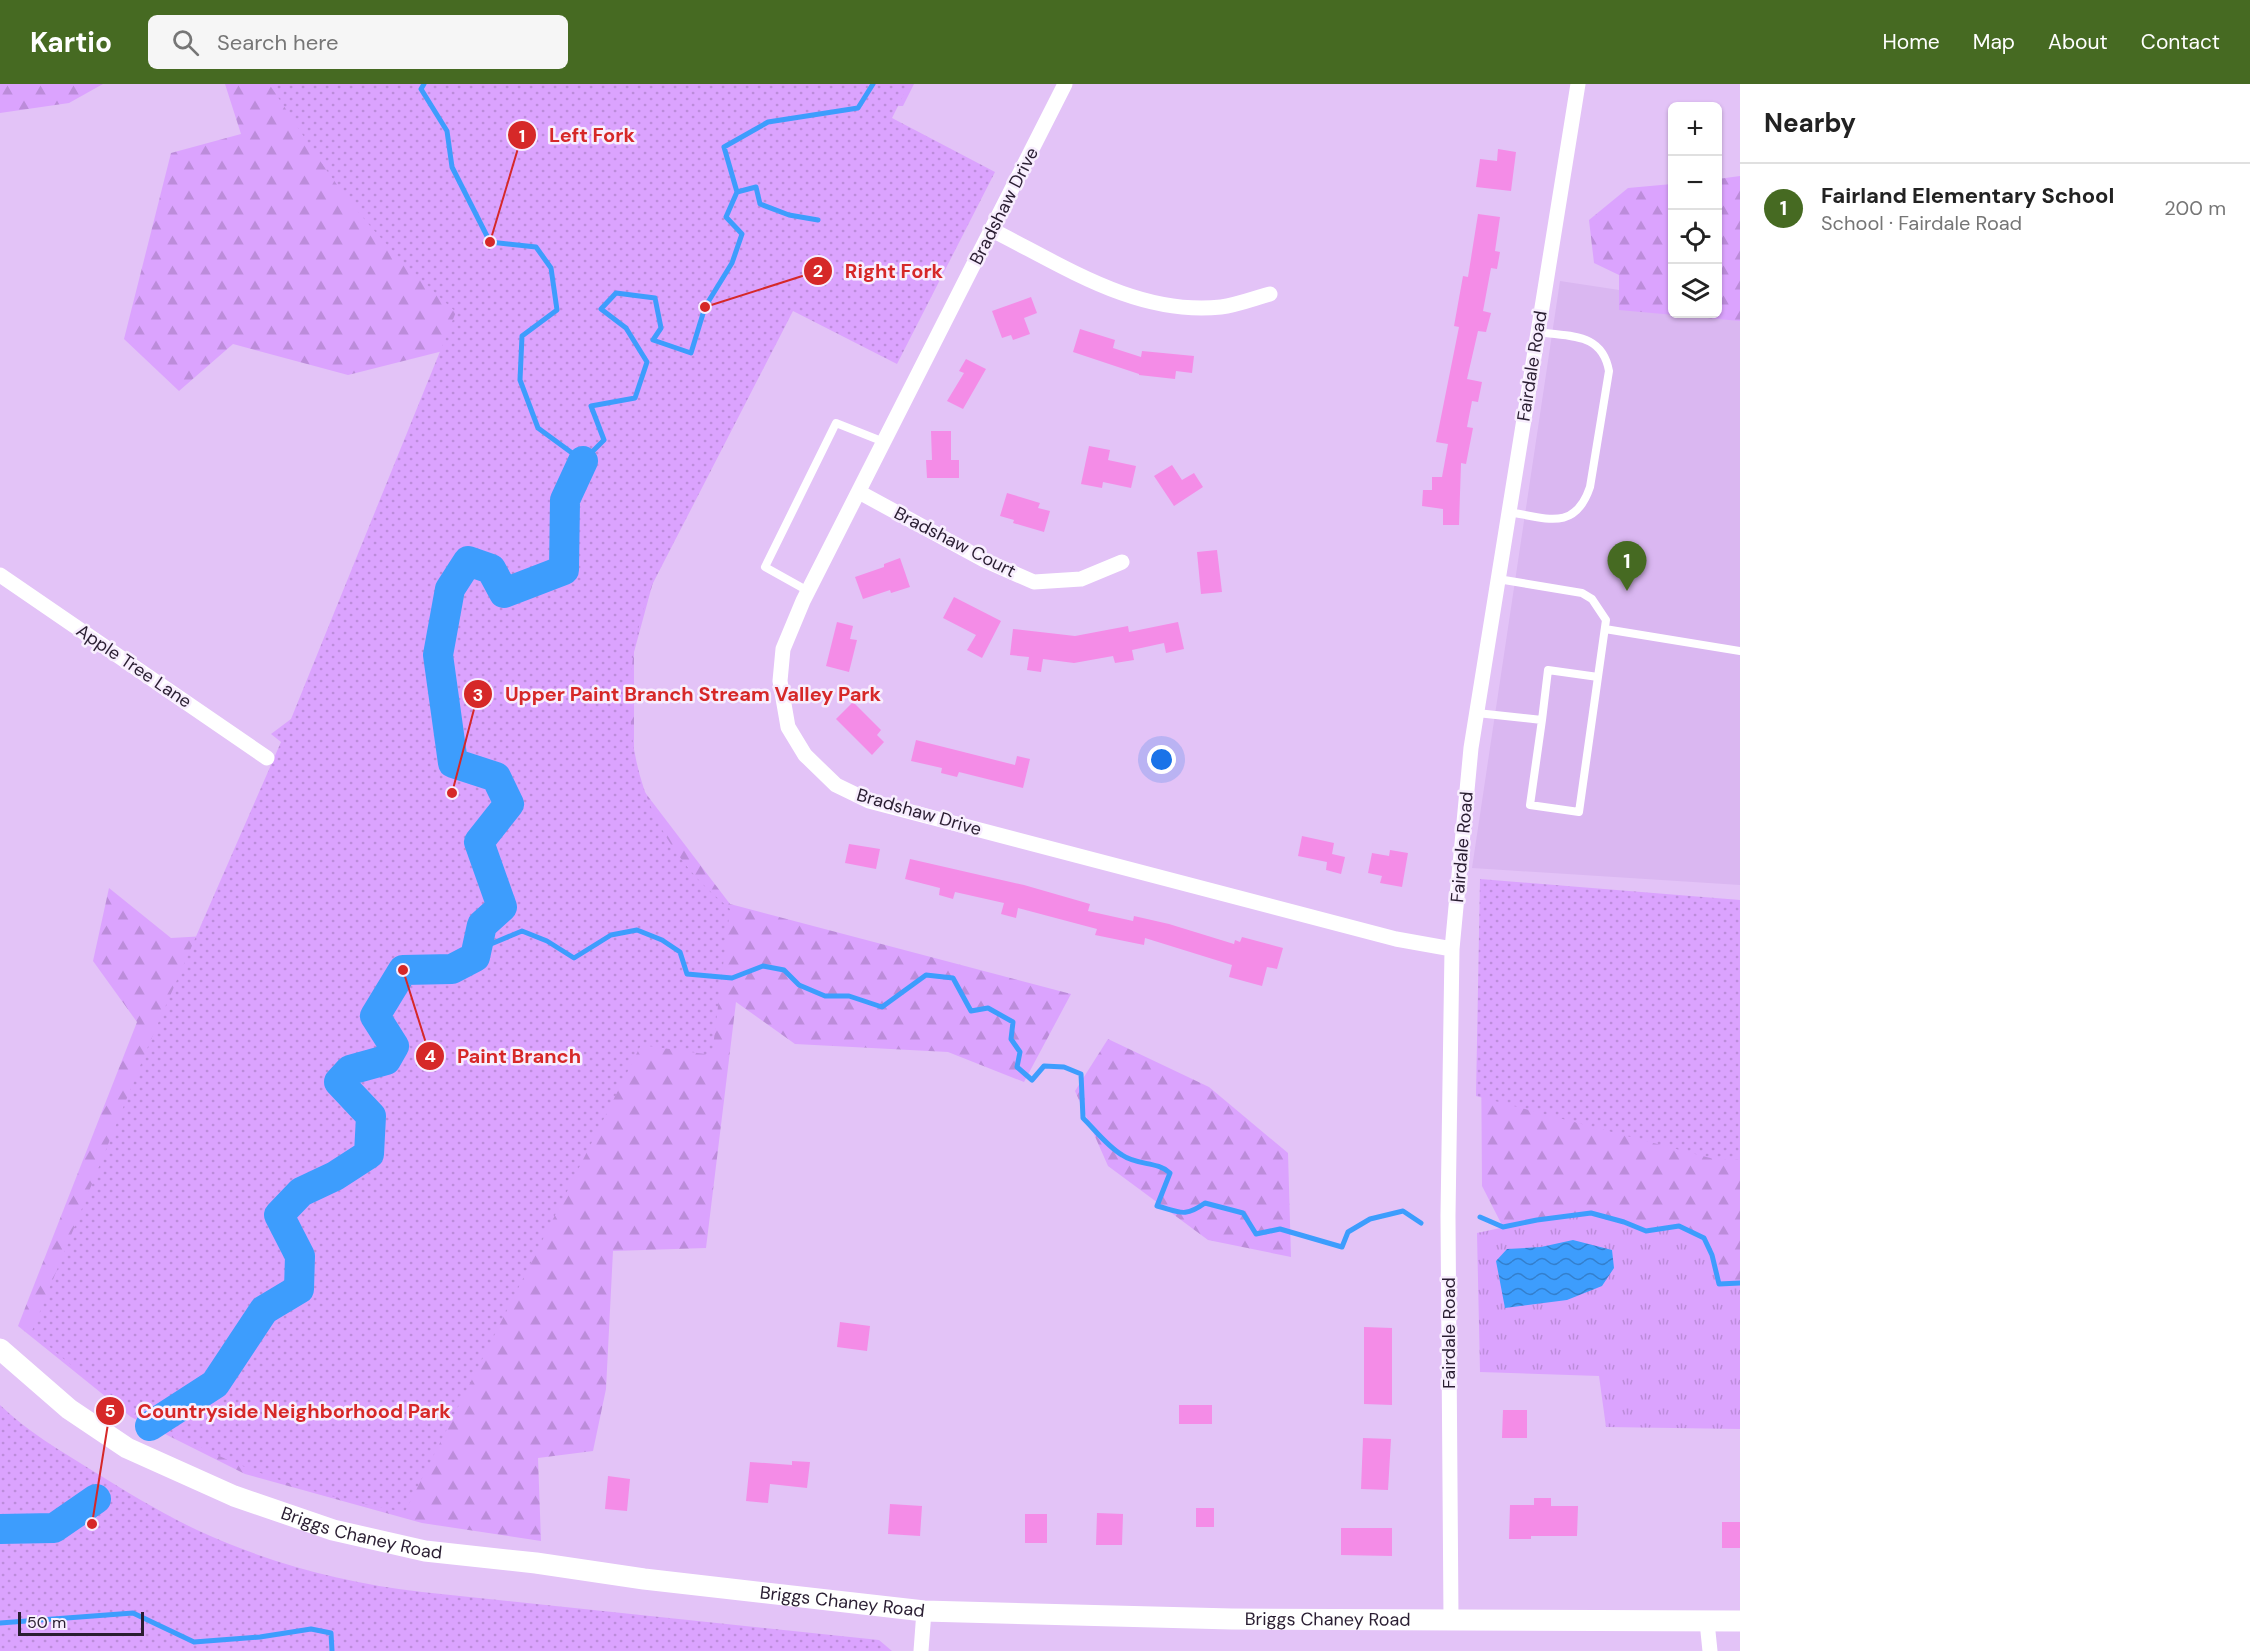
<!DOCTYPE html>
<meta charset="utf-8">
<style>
:root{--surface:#fff;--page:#f6f6f6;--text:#222;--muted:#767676;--line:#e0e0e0;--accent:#466a22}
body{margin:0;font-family:"DM Sans",sans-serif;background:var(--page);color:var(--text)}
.controls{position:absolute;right:18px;top:18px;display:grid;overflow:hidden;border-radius:9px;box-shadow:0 2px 4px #0004}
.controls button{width:54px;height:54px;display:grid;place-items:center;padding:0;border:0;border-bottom:2px solid var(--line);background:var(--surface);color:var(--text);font:30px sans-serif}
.scale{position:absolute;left:18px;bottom:15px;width:126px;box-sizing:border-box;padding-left:6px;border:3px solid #291d31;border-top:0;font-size:16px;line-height:21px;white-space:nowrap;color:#291d31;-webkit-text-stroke:4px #f8eefe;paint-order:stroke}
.you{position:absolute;left:1162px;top:676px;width:21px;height:21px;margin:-15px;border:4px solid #fff;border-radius:50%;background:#1a73e8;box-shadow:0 0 0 9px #1a73e833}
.badge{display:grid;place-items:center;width:39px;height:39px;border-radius:50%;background:var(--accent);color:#fff;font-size:20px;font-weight:700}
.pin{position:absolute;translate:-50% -50px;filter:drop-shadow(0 2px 3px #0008)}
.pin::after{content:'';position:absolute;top:32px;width:21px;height:18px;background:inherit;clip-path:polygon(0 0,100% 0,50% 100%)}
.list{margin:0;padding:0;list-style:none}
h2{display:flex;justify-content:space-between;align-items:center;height:78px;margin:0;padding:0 24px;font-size:26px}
h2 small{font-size:20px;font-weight:400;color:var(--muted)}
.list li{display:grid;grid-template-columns:39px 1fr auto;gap:18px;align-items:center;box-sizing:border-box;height:90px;padding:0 24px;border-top:2px solid var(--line)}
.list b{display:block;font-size:22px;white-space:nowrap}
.list p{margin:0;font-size:20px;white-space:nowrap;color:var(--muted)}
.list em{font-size:20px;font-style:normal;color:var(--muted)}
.icon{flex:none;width:33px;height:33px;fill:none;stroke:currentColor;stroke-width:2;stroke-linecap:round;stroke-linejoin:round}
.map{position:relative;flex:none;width:1740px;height:1567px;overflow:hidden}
header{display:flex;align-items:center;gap:36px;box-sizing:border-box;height:84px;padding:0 30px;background:var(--accent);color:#fff}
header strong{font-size:28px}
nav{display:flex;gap:33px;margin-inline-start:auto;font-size:21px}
.search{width:420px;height:54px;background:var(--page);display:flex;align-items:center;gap:15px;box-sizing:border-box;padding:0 21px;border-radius:9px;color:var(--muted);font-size:22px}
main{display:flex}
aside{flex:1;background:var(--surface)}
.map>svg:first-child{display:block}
.built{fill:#dab7f1}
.grass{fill:url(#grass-tufts)}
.forest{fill:url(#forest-firs)}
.park{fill:url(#park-dots)}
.water{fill:url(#water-waves)}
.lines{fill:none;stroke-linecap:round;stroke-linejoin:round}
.stream{stroke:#3d9dfd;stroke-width:5}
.river{stroke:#3d9dfd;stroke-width:30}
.building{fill:#f48ce7}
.service{stroke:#fff;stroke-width:8}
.minor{stroke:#fff;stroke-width:15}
.secondary{stroke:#fff;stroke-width:21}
.labels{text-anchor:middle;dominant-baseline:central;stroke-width:5;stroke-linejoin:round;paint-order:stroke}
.street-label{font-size:18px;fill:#291d31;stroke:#f8eefe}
.leader{fill:none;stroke:#d62828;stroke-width:2}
.callout-dot{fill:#d62828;stroke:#f8eefe;stroke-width:2}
.mark-label{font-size:18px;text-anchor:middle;font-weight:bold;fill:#fff}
.callout-label{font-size:20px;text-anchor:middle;font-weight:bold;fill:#d62828;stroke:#f8eefe;stroke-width:5;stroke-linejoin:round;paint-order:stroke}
</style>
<header>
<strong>Kartio</strong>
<div class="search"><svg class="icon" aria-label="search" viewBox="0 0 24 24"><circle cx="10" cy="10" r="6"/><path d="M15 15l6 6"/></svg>Search here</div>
<nav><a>Home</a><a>Map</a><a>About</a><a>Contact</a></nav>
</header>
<main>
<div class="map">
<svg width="1740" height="1567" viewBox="0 0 1740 1567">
<defs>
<pattern id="grass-tufts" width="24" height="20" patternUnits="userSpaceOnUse" patternTransform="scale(1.5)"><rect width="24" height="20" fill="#dba3fe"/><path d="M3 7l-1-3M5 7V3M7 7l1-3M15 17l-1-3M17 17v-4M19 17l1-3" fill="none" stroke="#bc8cda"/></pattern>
<pattern id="forest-firs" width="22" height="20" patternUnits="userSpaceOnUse" patternTransform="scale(1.5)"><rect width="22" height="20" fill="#dba3fe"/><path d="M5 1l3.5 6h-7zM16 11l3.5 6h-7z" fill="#bc8cda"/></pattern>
<pattern id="park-dots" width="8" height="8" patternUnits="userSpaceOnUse" patternTransform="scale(1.5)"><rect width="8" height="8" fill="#dba3fe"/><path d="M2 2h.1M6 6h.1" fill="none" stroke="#bc8cda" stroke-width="1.8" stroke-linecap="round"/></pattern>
<pattern id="water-waves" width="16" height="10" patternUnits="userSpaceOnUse" patternTransform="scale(1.5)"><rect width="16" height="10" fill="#3d9dfd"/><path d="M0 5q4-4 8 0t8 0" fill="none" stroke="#337fcd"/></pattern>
</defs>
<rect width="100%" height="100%" fill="#e3c3f7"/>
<path class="built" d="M1560 197 1672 214V230H1718L1740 225V801L1472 784Z"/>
<path class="grass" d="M1591 1129 1624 1138 1646 1147 1679 1142 1704 1154 1712 1171 1719 1200 1740 1199V1345L1606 1343 1599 1292 1480 1288 1477 1149 1537 1136Z"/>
<path class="forest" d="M0 0H103L69 19 0 29Z
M225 0H914L903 22H833L671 432 634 568V694L730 820 1071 910 1024 998 948 968 795 960 736 918 706 1164 613 1167 606 1305 593 1367 538 1374 541 1457 422 1439 245 1390 131 1333 18 1242 137 938 93 877 109 804 171 854 224 851 447 266 348 291 233 260 179 307 124 255 171 69 241 50Z
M1740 92V237L1619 226V191L1594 179 1589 136 1628 104 1672 100V230H1718V95Z
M1480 814 1740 816V1199L1719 1200 1712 1171 1704 1154 1679 1142 1646 1147 1624 1138 1591 1129 1537 1136 1503 1143 1482 1102Z
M1108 955 1209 1003 1288 1069 1291 1173 1208 1156 1108 1082 1075 1007Z"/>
<path class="park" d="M269 0H909L892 34 995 88 897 280 793 227 652 501C617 591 621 697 682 776 696 795 713 810 730 825L712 971 641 961 405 1428C266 1405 135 1344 32 1247L149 960 281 658 271 650 291 635 456 228C417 193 380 156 347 114 319 78 295 38 269 0Z
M1480 795 1740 816V1076L1714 1075 1476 1012Z
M0 1321C28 1348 61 1367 93 1387 127 1408 161 1429 197 1446 268 1479 344 1499 422 1508L879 1556 892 1567H0Z"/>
<path class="water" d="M1573 1156 1612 1166 1614 1184 1602 1202 1567 1216 1505 1224 1496 1177 1507 1165 1541 1163Z"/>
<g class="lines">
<path class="stream" d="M424 0 421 5 447 47 452 83 490 158 536 163 551 184 557 226 522 252 520 296 538 344 583 377 604 356 591 322 635 314 647 278 626 244 601 225 616 209 655 214 661 244 653 256 691 269 705 223 732 179 742 150 726 133 737 108 724 63 768 38 858 24 873 0
M737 108 756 103 760 120 789 131 818 136
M475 873 491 860 522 847 547 857 574 874 611 851 637 846 662 856 680 868 687 890 732 894 763 882 784 886 799 901 825 912H849L882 923 926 891 953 894 971 927 988 924 1013 938 1011 955 1020 968 1017 983 1032 996 1044 982 1064 983 1081 990 1083 1034C1095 1046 1107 1062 1122 1071 1138 1082 1157 1077 1170 1089L1157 1122C1180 1128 1184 1134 1205 1119L1243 1129 1256 1150 1280 1145 1342 1163 1348 1148 1370 1135 1403 1127 1421 1139
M1480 1133 1503 1143 1537 1136 1591 1129 1624 1138 1646 1147 1679 1142 1704 1154 1712 1171 1719 1200 1740 1199
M0 1539 133 1529 194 1558 260 1553 311 1545 331 1549 332 1567"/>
<path class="river" d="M150 1342 215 1300 264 1226 299 1205 300 1172 279 1131 301 1108 335 1092 369 1070 371 1032 339 998 350 986 386 976 394 962 375 932 403 886 452 885 475 873 482 841 502 823 479 758 509 720 496 693 453 679 438 571 450 505 468 477 491 485 504 509 564 486 565 416 583 377
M0 1445 54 1444 96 1415"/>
</g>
<path class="building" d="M1498 65 1516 68 1511 107 1476 103 1480 75 1497 77Z
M1478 130 1500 133 1495 167 1500 168 1497 185 1491 184 1483 227 1491 229 1486 248 1478 247 1467 295 1482 298 1478 318 1472 317 1467 343 1473 344 1466 380 1461 379 1459 441H1443V425L1422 422 1423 406H1432V393H1442L1448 360 1436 358 1459 243 1454 242 1463 192 1468 193Z
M1031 213 1037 229 1024 234 1030 250 1013 256 1011 251 1002 254 992 227Z
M1080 245 1115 256 1113 264 1141 273 1142 267 1194 272 1192 289 1176 287 1175 295 1139 291V290L1073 268Z
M966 275 986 285 963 325 947 317 964 289 959 287Z
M931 347H951V376H959V394H927L926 376H932Z
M1089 362 1110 366 1108 376 1136 382 1131 404 1103 398 1102 404 1081 400Z
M1172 381 1182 396 1194 389 1203 403 1174 422 1154 392Z
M1007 409 1040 419 1038 424 1050 427 1044 448 1013 439 1014 436 1000 432Z
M1217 466 1222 508 1201 510 1197 468Z
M900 474 910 503 891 509 890 506 863 515 855 493 884 483V480Z
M954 513 1001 537 982 574 967 566 976 551 943 534Z
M837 538 853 542 850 555 857 556 849 588 826 582Z
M1178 538 1184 565 1166 569 1164 559 1132 566 1134 576 1115 579 1113 572 1074 579 1043 575 1041 588 1027 586 1029 573 1010 571 1013 545 1075 552 1128 542 1129 548Z
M853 618 881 646 877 651 884 658 872 671 836 635Z
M916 656 1015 681 1017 672 1030 675 1023 704 959 688 957 693 941 689 942 684 911 677Z
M1302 752 1334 759 1332 770 1345 773 1341 790 1326 786 1327 778 1298 772Z
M849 760 880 765 876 785 845 779Z
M1390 766 1408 769 1402 803 1380 799 1382 792 1368 789 1372 769 1389 772Z
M910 775 1024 801 1090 820 1088 827 1133 837 1134 832 1169 840 1234 860 1235 856 1240 858 1242 853 1283 864 1277 885 1267 883 1262 902 1229 893 1232 881 1145 854 1144 861 1095 851 1097 845 1018 824 1016 834 1001 830 1004 819 955 808 953 815 939 811 940 804 905 795Z
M840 1238 870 1242 867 1267 837 1263Z
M1364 1243 1392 1244V1321L1364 1320Z
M1179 1321H1212V1340H1179Z
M1503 1326H1527V1354H1502Z
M1363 1354 1391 1355 1388 1406 1361 1405Z
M792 1377 810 1378 807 1404 770 1400 768 1419 746 1417 750 1378 792 1381Z
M608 1392 630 1395 627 1427 605 1425Z
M1534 1414H1551V1422H1578L1577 1452H1531V1455H1509L1510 1421H1534Z
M890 1420 922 1422 920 1452 888 1450Z
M1196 1424H1214V1443H1196Z
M1097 1429 1123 1430 1122 1461H1096Z
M1025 1430H1047V1459H1025Z
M1722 1438H1740V1464H1722Z
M1341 1444H1392V1472L1341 1471Z"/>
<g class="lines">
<path class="service" d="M1509 428C1546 434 1575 448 1590 403L1609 287C1602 248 1570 253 1538 248
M808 507 765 483 836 339 884 358
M1605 545 1740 567
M1477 629 1542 636 1530 721 1579 728 1606 536 1592 515 1582 509 1498 495
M1542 636 1548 586 1598 593"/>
<path class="minor" d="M1065 0 803 517 783 565 780 597 788 643 805 671 836 701 869 717 1396 855 1452 865
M992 146C1064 182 1137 232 1221 223 1237 221 1255 214 1270 210
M859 408 984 476 1034 498 1081 495 1122 478
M0 491 267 674
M1451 1535 1448 1132 1452 865 1471 664 1578 0
M1707 1538 1710 1567
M921 1567 924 1527"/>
<path class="secondary" id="s1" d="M0 1265 69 1325 127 1364 234 1412 333 1446 425 1467 536 1479 644 1495 924 1527 1232 1535 1740 1537"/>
</g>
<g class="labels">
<g class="street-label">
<text transform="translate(1004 122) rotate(-63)">Bradshaw Drive</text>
<text transform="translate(1532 282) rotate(-81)">Fairdale Road</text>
<text transform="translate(955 458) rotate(27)">Bradshaw Court</text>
<text transform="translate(134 582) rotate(34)">Apple Tree Lane</text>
<text transform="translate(919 728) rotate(16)">Bradshaw Drive</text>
<text transform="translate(1462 763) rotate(-85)">Fairdale Road</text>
<text transform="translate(1449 1249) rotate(-90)">Fairdale Road</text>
<text stroke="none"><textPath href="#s1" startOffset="412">Briggs Chaney Road</textPath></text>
<text stroke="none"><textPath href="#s1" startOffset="898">Briggs Chaney Road</textPath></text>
<text stroke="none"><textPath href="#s1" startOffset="1384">Briggs Chaney Road</textPath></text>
</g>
</g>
<path class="leader" d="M490 158L522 51M705 223L818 187M452 709L478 610M403 886L430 972M92 1440L110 1327"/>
<g class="callout-dot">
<circle cx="490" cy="158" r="6"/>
<circle cx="705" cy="223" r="6"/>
<circle cx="452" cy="709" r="6"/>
<circle cx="403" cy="886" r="6"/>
<circle cx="92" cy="1440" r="6"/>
<circle cx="522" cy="51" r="15"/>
<circle cx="818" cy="187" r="15"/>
<circle cx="478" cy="610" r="15"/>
<circle cx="430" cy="972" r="15"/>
<circle cx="110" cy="1327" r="15"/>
</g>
<g class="mark-label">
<text x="522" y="58">1</text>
<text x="818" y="193">2</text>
<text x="478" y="617">3</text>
<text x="430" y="978">4</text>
<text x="110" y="1333">5</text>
</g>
<g class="callout-label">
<text x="592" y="58">Left Fork</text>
<text x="894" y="194">Right Fork</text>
<text x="693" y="617">Upper Paint Branch Stream Valley Park</text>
<text x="519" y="979">Paint Branch</text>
<text x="294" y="1334">Countryside Neighborhood Park</text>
</g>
</svg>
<div class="controls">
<button>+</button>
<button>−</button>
<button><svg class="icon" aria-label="locate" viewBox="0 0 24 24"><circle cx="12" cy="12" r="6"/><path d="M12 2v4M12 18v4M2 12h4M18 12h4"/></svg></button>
<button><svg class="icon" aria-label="layers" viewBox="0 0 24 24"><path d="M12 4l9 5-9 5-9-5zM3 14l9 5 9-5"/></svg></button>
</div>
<div class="scale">50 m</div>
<div class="you"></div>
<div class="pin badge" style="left:1627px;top:507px">1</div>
</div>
<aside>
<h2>Nearby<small></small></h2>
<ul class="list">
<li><span class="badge">1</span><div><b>Fairland Elementary School</b><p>School · Fairdale Road</p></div><em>200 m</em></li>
</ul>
</aside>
</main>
